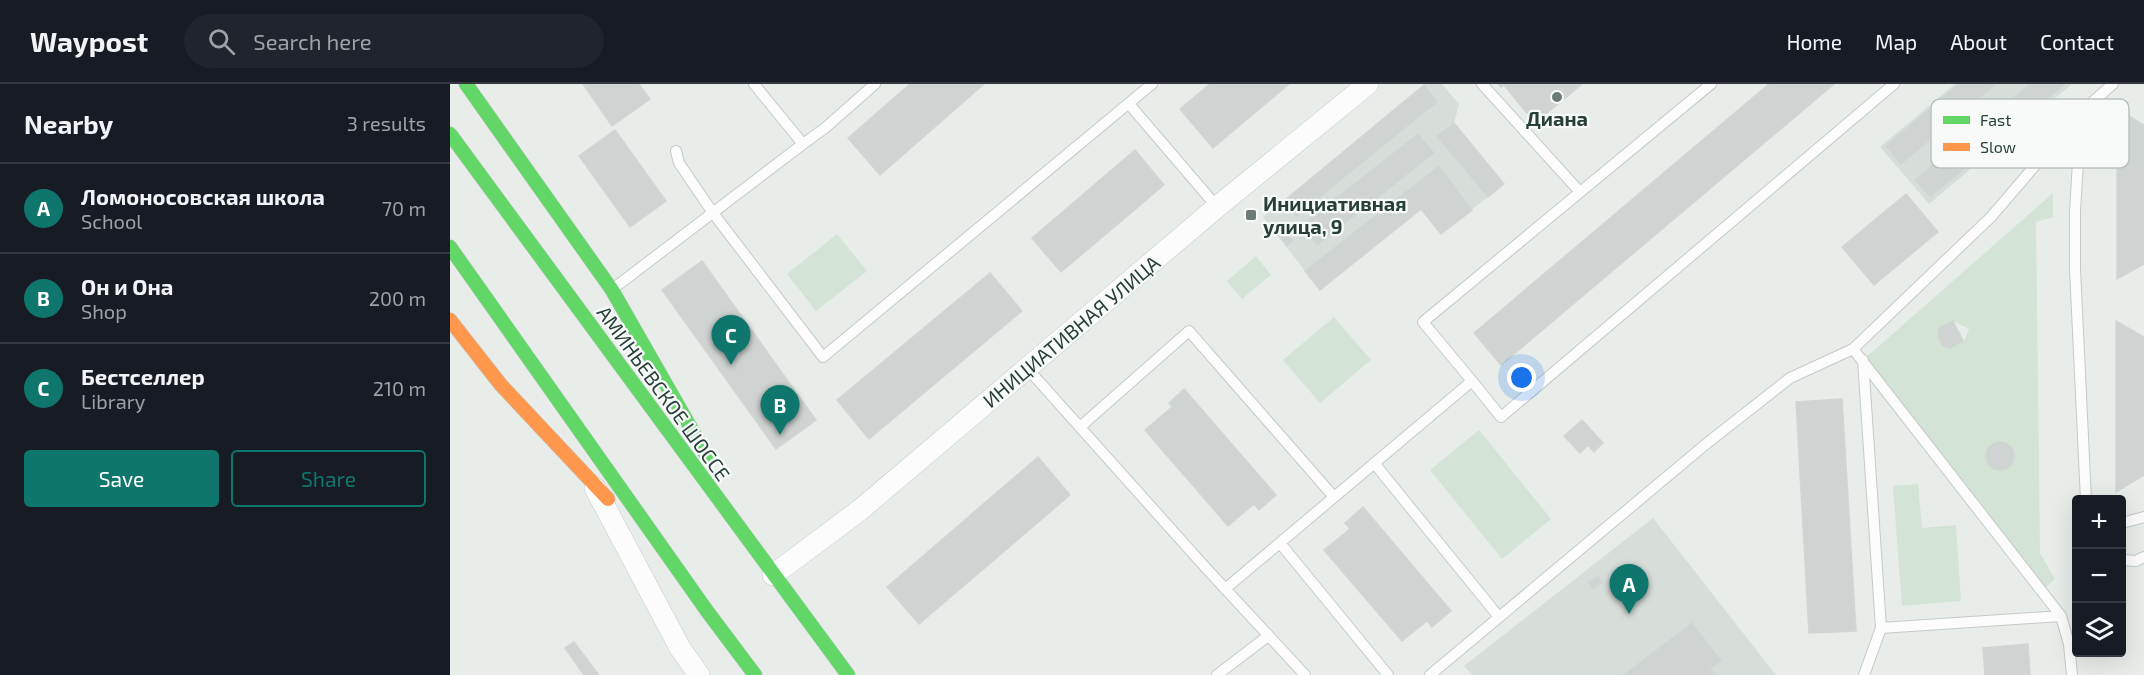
<!DOCTYPE html>
<meta charset="utf-8">
<style>
:root{--surface:#171b24;--page:#20242c;--text:#f1f3f6;--muted:#9ea1a6;--line:#363941;--accent:#0f766e}
body{margin:0;font-family:"Exo 2",sans-serif;background:var(--page);color:var(--text)}
.controls{position:absolute;right:18px;bottom:18px;display:grid;overflow:hidden;border-radius:6px;box-shadow:0 6px 24px #0002}
.controls button{width:54px;height:54px;display:grid;place-items:center;padding:0;border:0;border-bottom:2px solid var(--line);background:var(--surface);color:var(--text);font:30px sans-serif}
.you{position:absolute;left:1072px;top:294px;width:21px;height:21px;margin:-15px;border:4px solid #fff;border-radius:50%;background:#1a73e8;box-shadow:0 0 0 9px #1a73e833}
.badge{display:grid;place-items:center;width:39px;height:39px;border-radius:50%;background:var(--accent);color:#fff;font-size:20px;font-weight:700}
.pin{position:absolute;translate:-50% -50px;filter:drop-shadow(0 2px 3px #0008)}
.pin::after{content:'';position:absolute;top:32px;width:21px;height:18px;background:inherit;clip-path:polygon(0 0,100% 0,50% 100%)}
.list{margin:0;padding:0;list-style:none}
h2{display:flex;justify-content:space-between;align-items:center;height:78px;margin:0;padding:0 24px;font-size:26px}
h2 small{font-size:20px;font-weight:400;color:var(--muted)}
.list li{display:grid;grid-template-columns:39px 1fr auto;gap:18px;align-items:center;box-sizing:border-box;height:90px;padding:0 24px;border-top:2px solid var(--line)}
.list b{display:block;font-size:22px;white-space:nowrap}
.list p{margin:0;font-size:20px;white-space:nowrap;color:var(--muted)}
.list em{font-size:20px;font-style:normal;color:var(--muted)}
.actions{display:flex;gap:12px;padding:18px 24px}
.actions a{flex:1;padding:14px 0;border:2px solid var(--accent);border-radius:6px;text-align:center;font-size:21px;color:var(--accent)}
.actions .main{background:var(--accent);color:#fff}
.icon{flex:none;width:33px;height:33px;fill:none;stroke:currentColor;stroke-width:2;stroke-linecap:round;stroke-linejoin:round}
.map{position:relative;flex:none;width:1694px;height:591px;overflow:hidden}
header{display:flex;align-items:center;gap:36px;box-sizing:border-box;height:84px;padding:0 30px;background:var(--surface);border-bottom:2px solid var(--line)}
header strong{font-size:28px}
nav{display:flex;gap:33px;margin-inline-start:auto;font-size:21px}
.search{width:420px;height:54px;background:var(--page);display:flex;align-items:center;gap:15px;box-sizing:border-box;padding:0 21px;border-radius:33px;color:var(--muted);font-size:22px}
main{display:flex}
aside{flex:1;background:var(--surface)}
.map>svg:first-child{display:block}
.built{fill:#d7deda}
.green{fill:#d3e4d7;fill-rule:evenodd}
.building{fill:#cfd4d2;stroke:#d1d5d3;stroke-width:1.5}
.lines{fill:none;stroke-linecap:round;stroke-linejoin:round}
.lane-casing{stroke:#c5cac7;stroke-width:12}
.street-casing{stroke:#c5cac7;stroke-width:22}
.fast-casing{stroke:#c4cac7;stroke-width:15}
.slow-casing{stroke:#c4cac7;stroke-width:15}
.lane{stroke:#fcfcfc;stroke-width:10}
.street{stroke:#fcfcfc;stroke-width:21}
.fast{stroke:#63d668;stroke-width:14}
.slow{stroke:#ff974d;stroke-width:14}
.poi-dot{fill:#6b7c76;stroke:#f7faf9;stroke-width:2}
.labels{text-anchor:middle;dominant-baseline:central;stroke-width:4.5;stroke-linejoin:round;paint-order:stroke}
.poi-label{font-size:20px;font-weight:bold;fill:#273f38;stroke:#f7faf9}
.street-label{font-size:20px;fill:#273f38;stroke:#f7faf9}
.key{fill:#f7faf9;stroke:#b9c2bf;stroke-width:1.5}
.key-label{font-size:16px;fill:#273f38}
</style>
<header>
<strong>Waypost</strong>
<div class="search"><svg class="icon" aria-label="search" viewBox="0 0 24 24"><circle cx="10" cy="10" r="6"/><path d="M15 15l6 6"/></svg>Search here</div>
<nav><a>Home</a><a>Map</a><a>About</a><a>Contact</a></nav>
</header>
<main>
<aside>
<h2>Nearby<small>3 results</small></h2>
<ul class="list">
<li><span class="badge">A</span><div><b>Ломоносовская школа</b><p>School</p></div><em>70 m</em></li>
<li><span class="badge">B</span><div><b>Он и Она</b><p>Shop</p></div><em>200 m</em></li>
<li><span class="badge">C</span><div><b>Бестселлер</b><p>Library</p></div><em>210 m</em></li>
</ul>
<div class="actions"><a class="main">Save</a><a>Share</a></div>
</aside>
<div class="map">
<svg width="1694" height="591" viewBox="0 0 1694 591">
<rect width="100%" height="100%" fill="#e8edea"/>
<path class="built" d="M976 0H992L1009 20 1004 39 1054 100 991 150 971 126 870 206 813 133Z
M1505 0H1622L1479 120 1430 63Z
M1203 434 1326 591H1022L1014 582Z"/>
<path class="green" d="M1603 109V133L1586 138 1590 469 1605 495 1592 507 1413 276ZM1503 237 1519 245 1514 257 1500 264 1493 262 1488 252 1489 244ZM1545 359H1556L1563 367V378L1555 386 1544 385 1537 378V367Z
M387 150 417 187 366 227 337 190Z
M806 172 821 191 792 215 777 197Z
M884 233 921 276 870 319 833 276Z
M1029 346 1101 435 1052 475 980 386Z
M1468 400 1472 444 1506 441 1511 517 1452 522 1443 402Z"/>
<path class="building" d="M133 0H189L200 15 162 42Z
M460 0H534L430 91 398 54Z
M760 0H839L763 64 730 25Z
M1048 0H1132L1085 39 1054 1 1051 3Z
M1319 0H1384L1051 281 1024 249Z
M1509 0H1546L1451 80 1436 62Z
M1580 0H1615L1480 113 1465 96Z
M974 1 987 18 846 132 834 117Z
M1667 25 1694 41V180L1667 195Z
M1004 39 1054 100 1038 113 987 52Z
M165 46 216 117 180 143 129 72Z
M968 50 984 69 867 161 852 141Z
M685 66 714 101 611 188 582 154Z
M989 82 1022 126 991 150 971 125 870 206 855 187Z
M1456 110 1488 148 1424 201 1392 163Z
M831 142 843 157 837 162 825 146Z
M252 177 366 336 326 365 212 206Z
M540 189 572 227 419 355 387 316Z
M1503 237 1513 257 1500 264 1493 262 1488 252 1489 244Z
M1666 237 1694 253V391L1666 408Z
M734 305 826 411 809 426 804 420 778 442 695 346 722 323 719 319Z
M1392 315 1406 547 1359 549 1346 318Z
M1132 336 1153 359 1144 368 1138 361 1130 369 1114 352Z
M1536 372a14 14 0 1 1 28 0a14 14 0 1 1-28 0Z
M588 373 620 411 469 540 437 503Z
M913 423 1001 527 982 543 977 537 952 557 874 466 900 445 895 439Z
M1148 492 1152 498 1143 505 1138 498Z
M1242 539 1271 577 1260 585 1265 591H1174Z
M124 558 148 590 147 591H134L115 564Z
M1578 560 1580 591H1535L1533 564Z"/>
<g class="lines">
<g class="lane-casing">
<path id="lane" d="M1032 0 1130 108
M679 20 767 123
M353 60 375 44 425 0
M226 67 229 79 263 129 373 273 702 0
M164 204 353 60 304 0
M1403 265 1611 532 1619 560 1622 591
M1413 276 1431 544 1414 591
M577 284 755 483 855 591
M1022 297 973 238 1261 0
M630 343 739 247 884 413
M924 379 1049 533
M1636 416 1625 185V127L1631 28 1663 0
M1672 439 1694 433
M830 459 938 591
M1672 476 1686 477 1694 473
M775 505 1022 297 1051 333 1444 0
M1431 544 1611 532
M767 591 818 552
M980 591 1256 360 1340 294 1403 265 1541 133 1631 28"/>
</g>
<g class="street-casing">
<path id="street" d="M145 404 230 564 249 591
M323 491 410 426 767 123 918 0"/>
</g>
<g class="fast-casing">
<path id="fast" d="M16 0 162 206 258 374
M0 50 398 591
M0 163 257 527 305 591"/>
</g>
<g class="slow-casing">
<path id="slow" d="M0 236 51 301 158 415"/>
</g>
<use href="#lane" class="lane"/>
<use href="#street" class="street"/>
<use href="#fast" class="fast"/>
<use href="#slow" class="slow"/>
</g>
<g class="poi-dot">
<circle cx="1107" cy="13" r="6"/>
<rect x="795" y="125" width="12" height="12" rx="3"/>
</g>
<g class="labels">
<g class="poi-label">
<text x="1107" y="34">Диана</text>
<text x="813" y="119" text-anchor="start">Инициативная<tspan x="813" dy="23">улица, 9</tspan></text>
</g>
<g class="street-label">
<text transform="translate(621 247) rotate(-40)">ИНИЦИАТИВНАЯ УЛИЦА</text>
<text transform="translate(214 309) rotate(54)">АМИНЬЕВСКОЕ ШОССЕ</text>
</g>
</g>
<rect x="1481" y="15" width="198" height="69" rx="9" class="key"/>
<rect x="1493" y="32" width="27" height="8" fill="#63d668"/>
<rect x="1493" y="59" width="27" height="8" fill="#ff974d"/>
<g class="key-label">
<text x="1530" y="42">Fast</text>
<text x="1530" y="69">Slow</text>
</g>
</svg>
<div class="controls">
<button>+</button>
<button>−</button>
<button><svg class="icon" aria-label="layers" viewBox="0 0 24 24"><path d="M12 4l9 5-9 5-9-5zM3 14l9 5 9-5"/></svg></button>
</div>
<div class="you"></div>
<div class="pin badge" style="left:1179px;top:530px">A</div>
<div class="pin badge" style="left:330px;top:351px">B</div>
<div class="pin badge" style="left:281px;top:281px">C</div>
</div>
</main>
